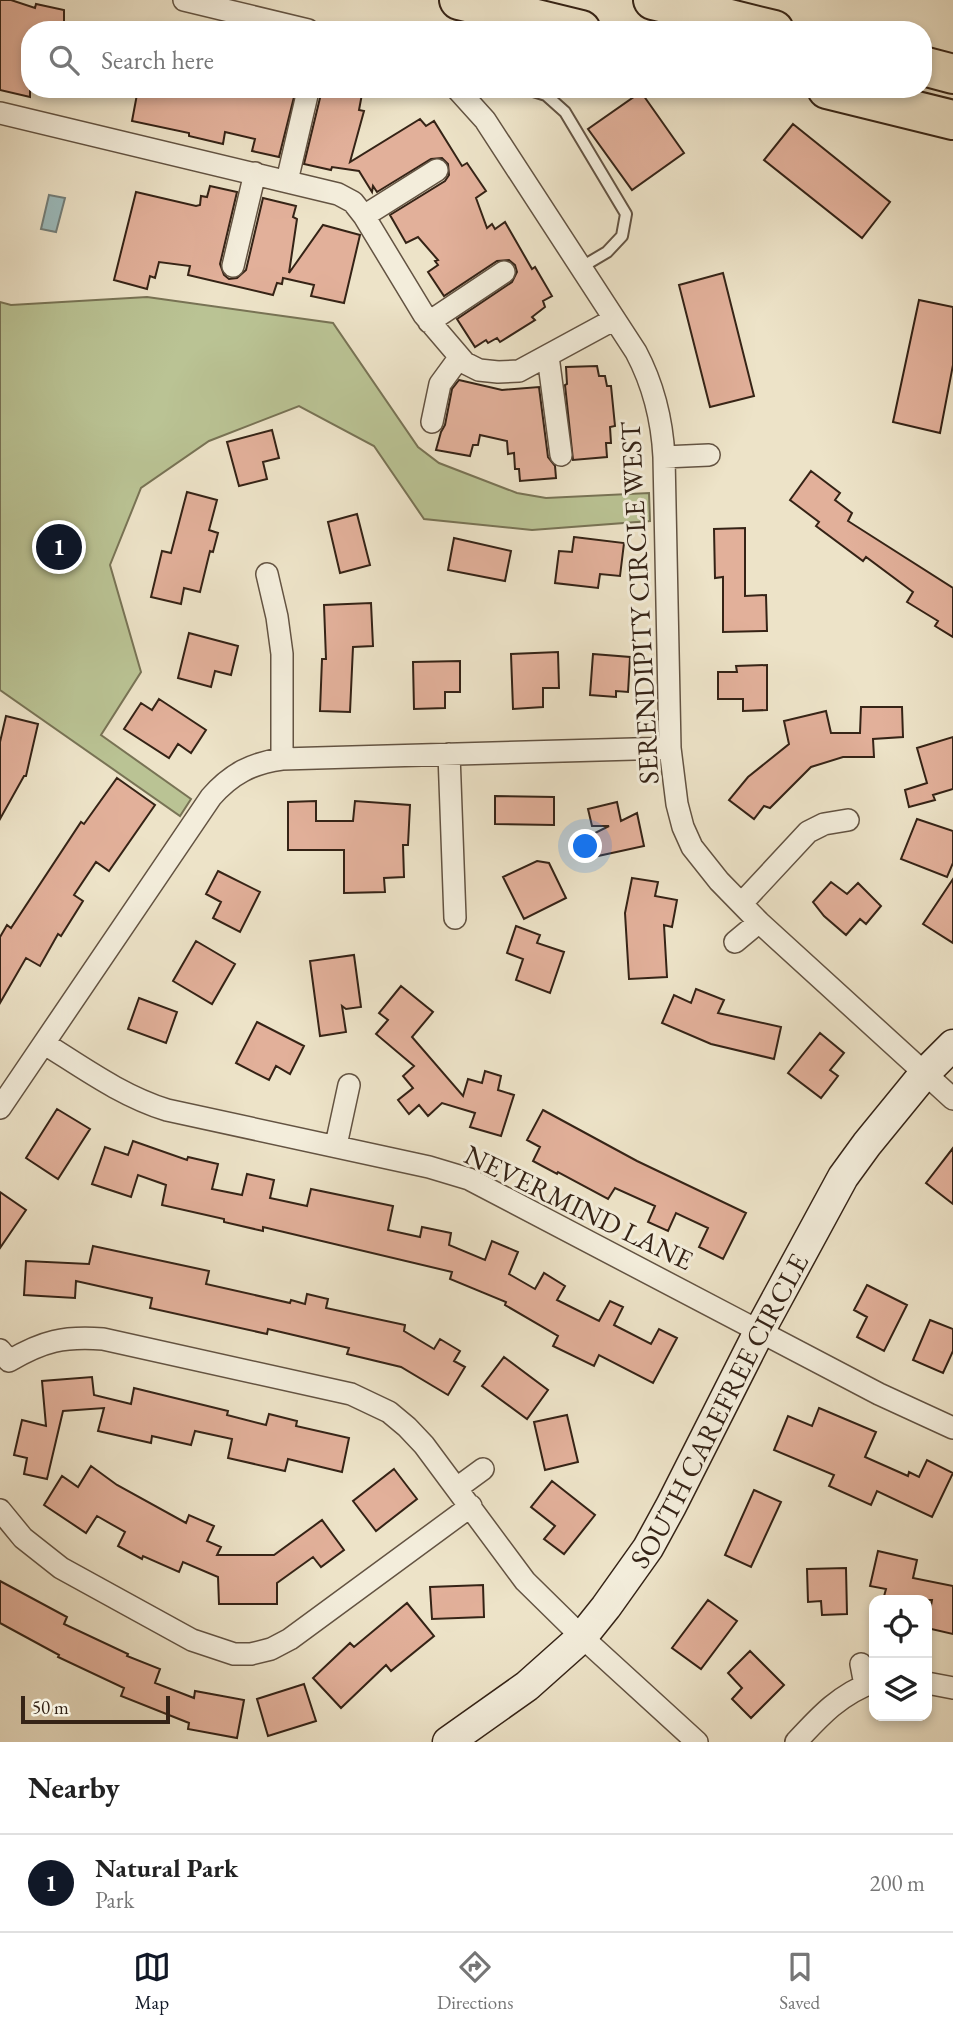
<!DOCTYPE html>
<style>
:root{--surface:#fff;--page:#f6f6f6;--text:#222;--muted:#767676;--line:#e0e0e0;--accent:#111827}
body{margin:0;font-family:"EB Garamond",serif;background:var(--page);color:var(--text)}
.controls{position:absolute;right:21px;bottom:21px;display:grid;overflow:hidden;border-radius:14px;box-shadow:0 4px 10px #0003}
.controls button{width:63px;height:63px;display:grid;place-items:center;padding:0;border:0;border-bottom:2px solid var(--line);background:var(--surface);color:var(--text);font:35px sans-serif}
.scale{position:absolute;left:21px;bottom:18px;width:149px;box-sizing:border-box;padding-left:7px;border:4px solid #352316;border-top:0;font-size:19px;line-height:24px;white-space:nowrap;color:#352316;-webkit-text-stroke:5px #f3eddb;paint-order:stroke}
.you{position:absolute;left:586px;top:847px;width:24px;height:24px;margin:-18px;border:5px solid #fff;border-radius:50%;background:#1a73e8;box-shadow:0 0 0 10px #1a73e833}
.badge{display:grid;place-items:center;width:46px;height:46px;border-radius:50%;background:var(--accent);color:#fff;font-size:23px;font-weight:700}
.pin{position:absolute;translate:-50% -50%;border:4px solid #fff;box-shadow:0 2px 7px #0006}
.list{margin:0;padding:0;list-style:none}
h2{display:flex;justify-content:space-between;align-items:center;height:91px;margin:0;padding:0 28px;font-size:30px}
h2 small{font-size:23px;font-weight:400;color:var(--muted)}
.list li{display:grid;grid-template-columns:46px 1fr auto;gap:21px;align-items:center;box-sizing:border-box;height:98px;padding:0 28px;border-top:2px solid var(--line)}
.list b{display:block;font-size:26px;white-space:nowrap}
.list p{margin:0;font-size:23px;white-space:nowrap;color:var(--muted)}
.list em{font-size:23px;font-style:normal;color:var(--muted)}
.icon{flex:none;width:38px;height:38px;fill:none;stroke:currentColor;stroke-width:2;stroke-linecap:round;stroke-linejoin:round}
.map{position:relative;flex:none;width:953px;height:1742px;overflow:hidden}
.search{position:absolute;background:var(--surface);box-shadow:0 4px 10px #0003;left:21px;right:21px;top:21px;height:77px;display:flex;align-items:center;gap:18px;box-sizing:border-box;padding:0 24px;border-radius:28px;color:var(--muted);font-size:26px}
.sheet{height:189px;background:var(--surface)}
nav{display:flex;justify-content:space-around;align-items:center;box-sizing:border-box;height:98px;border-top:2px solid var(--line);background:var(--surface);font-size:19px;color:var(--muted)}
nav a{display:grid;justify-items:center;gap:4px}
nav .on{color:var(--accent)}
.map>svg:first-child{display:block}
.green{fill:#bac394;stroke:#787355;stroke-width:2}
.water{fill:#9cbcbe;stroke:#737f7b;stroke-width:2}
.building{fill:#e2b09a;stroke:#352316;stroke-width:2}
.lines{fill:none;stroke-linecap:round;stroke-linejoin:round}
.lane-casing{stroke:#635342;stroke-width:14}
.street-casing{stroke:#635342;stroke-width:24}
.secondary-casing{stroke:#352316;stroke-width:33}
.highway-casing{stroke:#352316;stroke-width:42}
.lane{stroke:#f3eddb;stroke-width:10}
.street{stroke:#f3eddb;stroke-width:21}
.secondary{stroke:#f3eddb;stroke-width:30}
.highway{stroke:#ede3c8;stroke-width:38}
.labels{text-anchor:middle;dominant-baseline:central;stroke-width:6;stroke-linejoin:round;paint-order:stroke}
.street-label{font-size:28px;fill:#352316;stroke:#f3eddb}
</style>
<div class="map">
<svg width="953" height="1742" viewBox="0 0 953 1742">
<rect width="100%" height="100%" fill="#ede3c8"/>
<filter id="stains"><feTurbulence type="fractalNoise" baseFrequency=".00286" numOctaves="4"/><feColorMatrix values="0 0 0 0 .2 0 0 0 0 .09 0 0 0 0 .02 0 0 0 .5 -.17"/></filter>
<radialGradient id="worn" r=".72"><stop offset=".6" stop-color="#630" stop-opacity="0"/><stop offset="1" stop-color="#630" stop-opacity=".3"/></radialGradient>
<path class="green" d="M147 297 333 323 418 447 439 463 517 493 546 498 649 493 650 521 532 530 424 519 374 446 299 406 209 441 141 488 110 565 141 672 101 735 191 799 180 816 0 690V302L11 305Z"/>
<path class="water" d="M49 195 65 198 56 232 41 229Z"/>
<path class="building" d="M0 0H11L35 8 36 4 64 10V30H30V97L0 90Z
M138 89H296L279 157 252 151 255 139 225 132 223 144 189 136V133L132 121Z
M318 89H358L357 93 362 94 359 110 364 111 350 162 420 119 426 126 434 121 462 166 467 163 486 191 476 198 487 228 492 224 495 229 505 222 532 269 535 267 552 296 543 301 545 307 532 317 535 320 500 342 497 338 488 343 486 340 475 347 457 319 512 282 517 272 515 265 509 260 497 261 444 296 428 272 438 265 435 261 438 260 418 237 406 243 390 215 445 181 449 175 448 164 442 158 431 159 377 192 373 186 372 192 359 171 332 167 331 170 304 164 320 98Z
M641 92 684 153 632 190 588 129Z
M793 124 890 202 862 238 764 160Z
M210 186 237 192 220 264 224 275 229 279 237 278 246 270 263 198 296 206 293 217 297 219 289 273 323 225 360 235 344 303 311 296 314 285 283 278 282 284 277 283 273 295 188 275 190 266 159 262 155 278 150 276 147 289 114 280 136 192 196 206 200 205 201 196 207 197Z
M723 273 754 396 710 407 679 285Z
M919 300 953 307V365L940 433 893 422Z
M597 366 599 376H605L607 386H611L615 426 610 427 611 443H606L607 457 573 460 565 385 567 384 566 367Z
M459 380 502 390 539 387 548 457 555 466 556 478 520 481 519 469H515L514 453 508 454 507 441 480 435 478 445H473L470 456 436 450 441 432 445 425 452 389Z
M272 430 279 458 263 462 267 479 239 486 227 442Z
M811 471 840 493 835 500 852 513 848 521 953 588V637L935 626 938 621 907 602 913 592 866 557 863 561 816 526 819 522 790 500Z
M187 492 217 500 209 530 218 533 213 552 210 551 200 592 184 588 181 604 151 597 162 551 171 553Z
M357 514 370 565 340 573 328 522Z
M745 528V596L766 595 767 631 723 632V577L715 578 714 529Z
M574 537 624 543 620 576 600 574 598 588 555 583 559 551 572 552Z
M454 538 511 551 505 581 448 570Z
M371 603 373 646 353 647 350 712 320 711 322 659H326L324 605Z
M189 633 238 646 231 675 215 671 211 687 178 678Z
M558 652 559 688H543V707L513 709 511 654Z
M593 654 630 657 628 692 616 691V697L590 695Z
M460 661V692H445V708L414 709 413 662Z
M767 665V710L743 711V699H718V672H737L736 666Z
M159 699 206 730 191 753 178 744 169 758 124 729 141 703 152 710Z
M861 707H902L903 737 873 739 874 757H843L811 767 770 808 764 806 754 819 729 800 748 777 789 744 784 721 826 711 831 733H860Z
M6 716 38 724 26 776H24L0 819V742Z
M953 737V789L933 795 935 800 909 807 905 790 927 783 917 748Z
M117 778 155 805 109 871 96 862 74 895 83 901 61 936 58 934 40 966 26 958 0 1003V937L7 925 11 928 81 822 84 824Z
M495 796 554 797V825L495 824Z
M316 801V821H353L355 801 410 805 408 845H403L404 877 384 878 385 892 344 893V850H288V802Z
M617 802 621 821 637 813 644 846 598 856 593 834 609 826H592L588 809Z
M917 819 953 831V863L947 877 901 859Z
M537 861 549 863 566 898 524 919 503 877Z
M218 871 260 892 240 932 213 918 221 902 206 894Z
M632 878 658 882 655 896 677 900 672 927 664 925 667 977 629 979 625 913Z
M953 879V943L923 924Z
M831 882 847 894 858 883 881 906 866 924 860 919 846 935 824 916 813 902Z
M516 926 540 935 537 943 564 952 550 993 516 980 523 959 507 953Z
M196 941 235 964 212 1004 173 981Z
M354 955 361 1007 346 1009 342 1006 346 1032 320 1036 310 961Z
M401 986 433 1012 412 1037 463 1096 468 1079 482 1083 485 1071 501 1076 498 1090 514 1095 501 1136 470 1127 475 1113 442 1103 428 1116 419 1105 409 1114 398 1100 413 1088 403 1076 414 1066 376 1034 388 1020 379 1013Z
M696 989 724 1000 718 1013 781 1027 774 1059 711 1044 662 1023 674 995 691 1003Z
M139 998 177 1012 166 1043 128 1029Z
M257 1022 304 1046 290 1074 276 1066 269 1080 236 1063Z
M820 1033 844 1053 830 1070 838 1076 821 1098 788 1073Z
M57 1109 90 1129 58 1179 26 1158Z
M543 1110 637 1161 746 1213 723 1259 699 1247 708 1228 676 1213 668 1231 648 1222 655 1206 615 1188 608 1199 558 1172 557 1174 533 1161 540 1147 527 1140Z
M133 1141 187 1160 188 1157 218 1164 212 1189 242 1195 247 1174 274 1180 270 1198 307 1206 311 1189 393 1206 388 1230 420 1237 422 1227 451 1233 449 1245 485 1260 492 1241 518 1252 509 1274 535 1289 544 1273 565 1286 557 1300 599 1321 610 1301 623 1307 614 1325 651 1344 659 1329 677 1338 653 1383 599 1355 594 1366 553 1346 558 1336 505 1305 506 1302 450 1279 452 1272 263 1227V1231L224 1222V1219L162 1205 166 1185 138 1175 131 1197 92 1184 105 1147 128 1155Z
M953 1148V1204L926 1183Z
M0 1192 26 1210 0 1248Z
M93 1246 209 1271 206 1284 290 1303 291 1300 305 1304 307 1294 328 1299 326 1308 405 1325 404 1331 434 1349 440 1339 460 1351 454 1361 465 1367 448 1395 401 1367 347 1354 349 1348 268 1329 267 1334 150 1308 152 1298 76 1281 75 1298 24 1295 26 1261 89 1264Z
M867 1285 907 1305 884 1351 857 1337 867 1317 854 1310Z
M930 1320 953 1329V1351L943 1373 913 1360Z
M504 1357 548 1390 527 1419 482 1386Z
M92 1377 94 1395 131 1404 134 1388 228 1411 227 1415 266 1425 269 1414 297 1421 296 1426 349 1438 342 1472 288 1459 285 1471 228 1458 232 1439 195 1431 191 1445 152 1436 151 1443 98 1431 104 1408 63 1411 47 1479 24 1474 27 1458 14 1455 22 1420 46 1426 42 1381Z
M819 1408 876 1432 865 1457 908 1476 909 1472 919 1477 927 1460 953 1473 932 1517 877 1491 871 1505 829 1486 834 1475 774 1450 788 1416 812 1426Z
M567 1415 578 1462 545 1470 534 1422Z
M91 1466 117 1485 186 1523 189 1515 214 1526 207 1541 221 1547 217 1555H274L322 1520 344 1550 321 1567 313 1557 277 1583V1604H219L218 1577 183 1562 179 1572 143 1556 142 1559 118 1546 125 1532 97 1516 86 1533 44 1505 62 1476 78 1487Z
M394 1469 417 1499 376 1531 353 1501Z
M552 1481 595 1515 564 1554 544 1539 555 1526 531 1507Z
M754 1490 781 1502 751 1567 725 1555Z
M878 1551 917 1560 913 1578 953 1586V1634L927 1628 932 1600H883L886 1589 870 1586Z
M846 1568 847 1614 822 1615 821 1601 808 1602 807 1569Z
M0 1581 67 1617 64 1624 128 1654 127 1656 160 1669 155 1683 194 1698 195 1691 244 1700 237 1738 188 1729 189 1723 121 1696 124 1688 58 1657 59 1655 0 1623Z
M483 1585 484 1617 432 1619 430 1587Z
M708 1600 737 1621 701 1669 672 1648Z
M407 1603 434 1636 391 1671 386 1665 341 1708 313 1678 350 1643 354 1647Z
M750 1651 784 1685 751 1718 732 1699 742 1688 728 1673Z
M304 1684 316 1721 268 1736 257 1699Z"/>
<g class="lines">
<g class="lane-casing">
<path id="lane" d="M527 89 546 95 565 112 626 214 622 236 607 252 580 268"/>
</g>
<g class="street-casing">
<path id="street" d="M184 0 308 30
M457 89 485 120 636 352C654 386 662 419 664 457L670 748 677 804 683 827 692 847 719 881 759 922 953 1099
M0 113 338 194 353 202 364 216 424 315 465 363 479 370 498 372 519 371 613 320
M287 181 307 95
M364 216 437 170
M233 266 255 173
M429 322 504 272
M548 356 561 455
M432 422 440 384 459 358
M664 457 709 455
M267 574 277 617 282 654V759
M449 754 455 918
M742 903 808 832 824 824 848 820
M735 942 759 922
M45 1044C85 1069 122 1096 167 1110L429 1167 469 1179 879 1394 953 1428
M0 1108 211 797C231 774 252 763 282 759L670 748
M336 1145 349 1085
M0 1350 9 1361C43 1341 64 1336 103 1339L351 1394 389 1412 407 1427 424 1445 525 1581 582 1637 697 1742
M457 1488 483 1469
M0 1510 23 1538 61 1568 192 1640 234 1654H251L271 1649 290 1639 471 1506
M861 1664 865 1685
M927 1683 953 1688
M796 1742C820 1716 840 1694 874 1682"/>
</g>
<g class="secondary-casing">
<g id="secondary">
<path id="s1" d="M448 1742 527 1686 582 1637 606 1607 648 1548 671 1506 760 1330 843 1177 867 1144 925 1073 953 1045"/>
</g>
</g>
<g class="highway-casing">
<path id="highway" d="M459 0 581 30
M653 0 774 30
M923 66 953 74
M827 89 953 120"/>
</g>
<use href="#lane" class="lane"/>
<use href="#street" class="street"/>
<use href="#secondary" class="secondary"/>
<use href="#highway" class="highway"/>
</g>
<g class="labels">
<g class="street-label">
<text transform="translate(639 603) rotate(-93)">SERENDIPITY CIRCLE WEST</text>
<text transform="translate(579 1207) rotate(26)">NEVERMIND LANE</text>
<text stroke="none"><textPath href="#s1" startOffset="436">SOUTH CAREFREE CIRCLE</textPath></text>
</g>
</g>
<rect width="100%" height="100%" filter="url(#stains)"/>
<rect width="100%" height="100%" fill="url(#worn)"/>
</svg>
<div class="controls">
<button><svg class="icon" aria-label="locate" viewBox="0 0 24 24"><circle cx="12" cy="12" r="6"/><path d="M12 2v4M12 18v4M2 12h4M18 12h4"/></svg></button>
<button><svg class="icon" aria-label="layers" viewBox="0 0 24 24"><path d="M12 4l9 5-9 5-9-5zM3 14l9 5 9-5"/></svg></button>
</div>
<div class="scale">50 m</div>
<div class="you"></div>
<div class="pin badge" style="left:59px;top:547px">1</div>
<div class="search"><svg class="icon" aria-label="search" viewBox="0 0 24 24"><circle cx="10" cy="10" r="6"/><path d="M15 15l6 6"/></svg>Search here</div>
</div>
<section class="sheet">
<h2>Nearby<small></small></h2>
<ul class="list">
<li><span class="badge">1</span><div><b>Natural Park</b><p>Park</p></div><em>200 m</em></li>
</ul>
</section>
<nav>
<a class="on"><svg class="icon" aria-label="map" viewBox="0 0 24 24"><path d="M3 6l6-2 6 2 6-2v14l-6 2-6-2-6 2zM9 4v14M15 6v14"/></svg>Map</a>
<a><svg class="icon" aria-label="directions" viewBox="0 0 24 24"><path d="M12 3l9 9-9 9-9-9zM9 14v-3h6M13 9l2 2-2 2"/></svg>Directions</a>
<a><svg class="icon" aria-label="saved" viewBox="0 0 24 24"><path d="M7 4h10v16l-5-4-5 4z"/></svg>Saved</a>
</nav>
